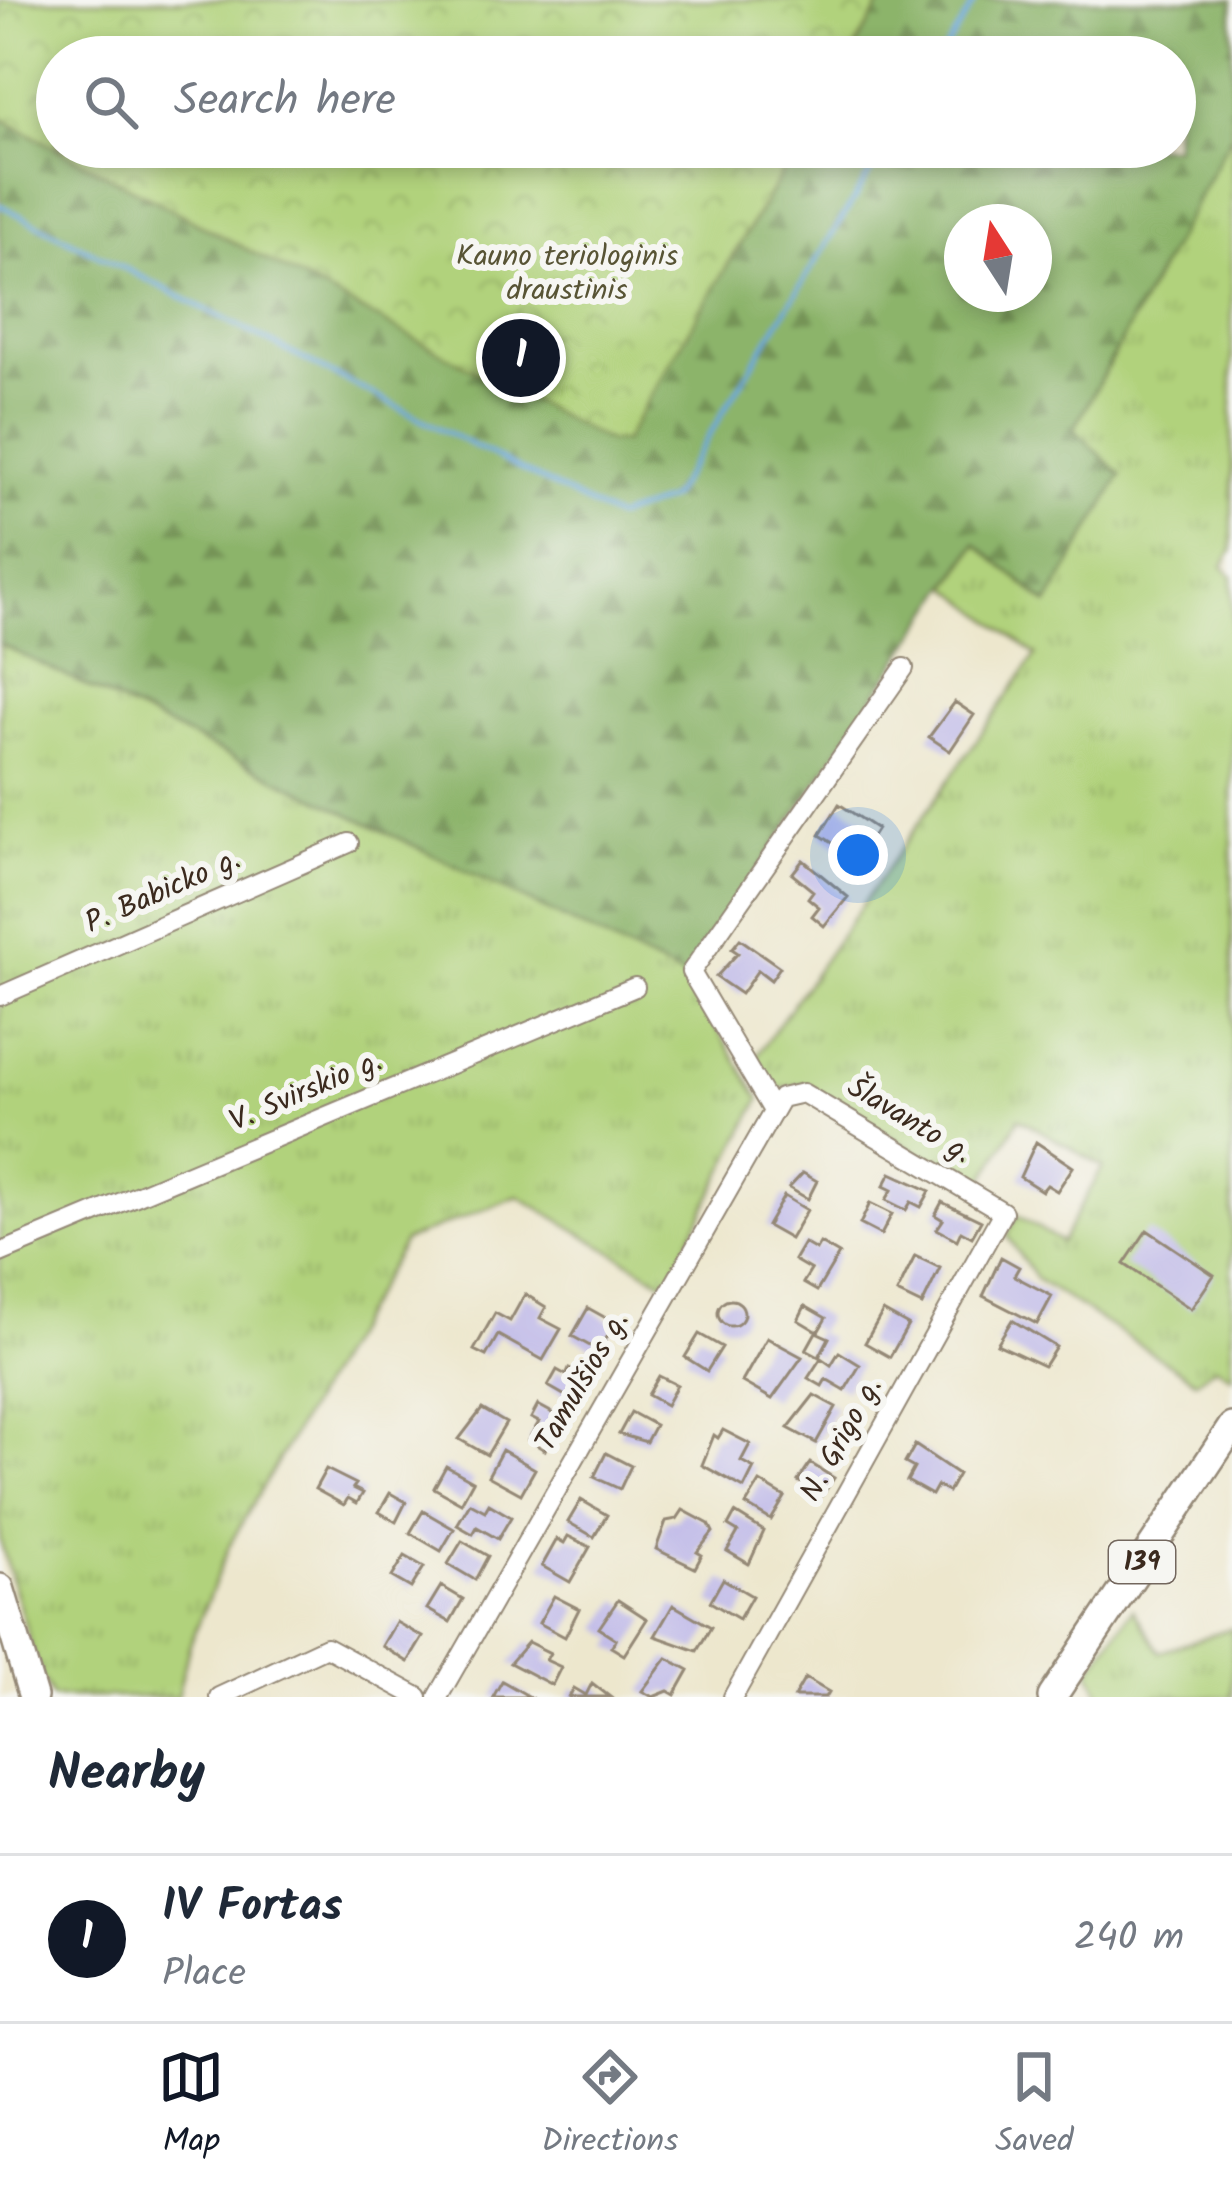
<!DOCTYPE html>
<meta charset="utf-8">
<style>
:root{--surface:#fff;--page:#f2f2f3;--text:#1f2937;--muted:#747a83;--line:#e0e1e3;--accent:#111827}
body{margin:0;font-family:Kalam,sans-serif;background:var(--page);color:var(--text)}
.compass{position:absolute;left:944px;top:204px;width:108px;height:108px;border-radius:50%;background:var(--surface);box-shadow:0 6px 18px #0003;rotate:348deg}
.you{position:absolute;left:858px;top:855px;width:42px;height:42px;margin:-30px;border:9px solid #fff;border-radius:50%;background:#1a73e8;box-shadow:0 0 0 18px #1a73e833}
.badge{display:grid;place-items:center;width:78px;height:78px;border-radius:50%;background:var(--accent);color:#fff;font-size:39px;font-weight:700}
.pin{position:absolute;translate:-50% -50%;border:6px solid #fff;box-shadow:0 3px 12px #0006}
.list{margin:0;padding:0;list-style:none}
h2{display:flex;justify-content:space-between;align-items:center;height:156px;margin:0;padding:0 48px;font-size:51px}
h2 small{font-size:39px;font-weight:400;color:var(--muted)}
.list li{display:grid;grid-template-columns:78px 1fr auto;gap:36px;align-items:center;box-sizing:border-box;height:168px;padding:0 48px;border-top:3px solid var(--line)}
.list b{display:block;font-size:45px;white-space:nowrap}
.list p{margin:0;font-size:39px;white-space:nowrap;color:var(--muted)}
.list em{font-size:39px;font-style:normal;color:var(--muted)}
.icon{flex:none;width:66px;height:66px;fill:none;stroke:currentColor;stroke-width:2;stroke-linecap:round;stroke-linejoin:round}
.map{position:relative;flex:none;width:1232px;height:1697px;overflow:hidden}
.search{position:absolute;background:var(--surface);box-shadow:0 6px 18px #0003;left:36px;right:36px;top:36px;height:132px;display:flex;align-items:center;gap:30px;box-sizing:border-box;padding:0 42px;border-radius:66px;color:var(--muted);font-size:45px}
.sheet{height:324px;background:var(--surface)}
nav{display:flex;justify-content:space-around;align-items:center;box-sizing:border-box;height:168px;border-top:3px solid var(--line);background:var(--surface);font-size:33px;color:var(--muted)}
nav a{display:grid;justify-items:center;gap:6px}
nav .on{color:var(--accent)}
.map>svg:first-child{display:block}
.grass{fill:url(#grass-tufts);stroke:#767e4c;stroke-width:3}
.forest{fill:url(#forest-firs);stroke:#646f44;stroke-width:3;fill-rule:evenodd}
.park{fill:url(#park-crowns);stroke:#767e4c;stroke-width:3}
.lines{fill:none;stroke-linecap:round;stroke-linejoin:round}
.stream{stroke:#6ba7dc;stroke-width:4.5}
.building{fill:#c1bbe8}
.street-casing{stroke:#948876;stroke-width:22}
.primary-casing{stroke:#948876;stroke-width:32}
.street{stroke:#fff;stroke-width:18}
.primary{stroke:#fff;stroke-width:27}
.labels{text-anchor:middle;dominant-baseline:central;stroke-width:12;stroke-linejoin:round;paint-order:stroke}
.shield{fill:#f6f6f2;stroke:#73675e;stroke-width:3}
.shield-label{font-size:27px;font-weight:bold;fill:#3b2a1e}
.park-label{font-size:30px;fill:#585435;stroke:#f6f6f2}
.street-label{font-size:30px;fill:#3b2a1e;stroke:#f6f6f2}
</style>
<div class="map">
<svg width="1232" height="1697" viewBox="0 0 1232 1697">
<defs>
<pattern id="grass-tufts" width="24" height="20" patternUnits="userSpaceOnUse" patternTransform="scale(3)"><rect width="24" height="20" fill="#b1d27b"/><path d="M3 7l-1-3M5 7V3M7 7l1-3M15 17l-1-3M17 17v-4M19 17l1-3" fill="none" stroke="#99b46a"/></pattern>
<pattern id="forest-firs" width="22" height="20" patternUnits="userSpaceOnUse" patternTransform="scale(3)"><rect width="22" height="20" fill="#8cb46b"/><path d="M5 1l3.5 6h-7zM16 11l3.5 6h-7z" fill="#749357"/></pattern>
<pattern id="park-crowns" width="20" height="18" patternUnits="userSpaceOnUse" patternTransform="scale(3)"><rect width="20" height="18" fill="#b1d27b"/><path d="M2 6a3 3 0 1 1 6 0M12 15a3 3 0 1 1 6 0" fill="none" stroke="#99b46a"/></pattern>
</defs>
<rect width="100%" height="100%" fill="#f6f6f2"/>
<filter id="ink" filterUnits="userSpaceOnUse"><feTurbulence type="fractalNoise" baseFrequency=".00833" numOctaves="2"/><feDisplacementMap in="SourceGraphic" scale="24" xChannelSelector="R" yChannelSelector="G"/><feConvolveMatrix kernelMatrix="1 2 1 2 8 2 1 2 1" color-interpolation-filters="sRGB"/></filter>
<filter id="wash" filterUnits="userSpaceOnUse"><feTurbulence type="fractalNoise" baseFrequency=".004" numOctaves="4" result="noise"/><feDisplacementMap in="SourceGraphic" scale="48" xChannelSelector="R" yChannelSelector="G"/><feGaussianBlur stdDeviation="2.7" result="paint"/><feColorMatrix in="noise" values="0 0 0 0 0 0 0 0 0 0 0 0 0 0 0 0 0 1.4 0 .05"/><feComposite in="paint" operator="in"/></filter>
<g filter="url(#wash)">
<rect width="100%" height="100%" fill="#ede7cd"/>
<path class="grass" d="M1232 134V551L1223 566 1232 576V1376L1216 1366 1196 1381 1036 1279 1007 1236 1017 1215 1061 1242 1103 1167 1019 1118 978 1190 805 1084 770 1090 756 1057 1036 655 949 587 977 544 1047 604 1074 429Z
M0 644 686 978 760 1099 667 1284 518 1196 404 1241 230 1544 189 1647 177 1697H52L38 1669 0 1540Z
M1133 1609 1160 1652 1232 1628V1697H1102L1090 1671Z"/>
<path class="forest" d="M883 0H1232V134L1074 429 1121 475 1048 604 976 544 686 978 0 644V118L608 441H624L797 147H1175V57H850ZM962 222H1034V294H962Z"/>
<path class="park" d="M0 0H883L850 57H57V147H797L624 441 609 442 0 118Z"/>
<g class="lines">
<path class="stream" d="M941 57 976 0
M0 205 616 518 670 499 886 147"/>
</g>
<g id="blocks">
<path class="building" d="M955 702 974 715 950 751 929 737Z
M839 804 877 829 858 859 820 835Z
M803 860 848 897 824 926 812 916 819 907 808 898 813 891 792 874Z
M740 939 780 967 771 980 758 970 741 994 716 977 738 953 732 949Z
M1036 1142 1073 1167 1057 1191 1047 1185 1042 1191 1020 1177Z
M803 1173 817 1181 808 1199 789 1188Z
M891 1173 930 1191 921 1207 911 1202 906 1210 886 1200 892 1190 884 1186Z
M784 1196 807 1210 790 1239 767 1226Z
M942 1202 981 1221 972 1237 961 1231 957 1240 937 1229 943 1220 935 1215Z
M870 1203 892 1214 881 1235 860 1224Z
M1147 1230 1214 1275 1191 1309 1124 1264Z
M804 1243 816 1250 820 1243 839 1254 817 1291 803 1283 811 1270 794 1260Z
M915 1256 940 1268 922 1305 897 1293Z
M1001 1257 1019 1267 1014 1276 1052 1296 1037 1324 983 1296Z
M525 1294 546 1307 540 1318 561 1329 543 1360 498 1335 486 1356 474 1350 495 1313 510 1321Z
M718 1313a13 13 0 1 1 26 0a13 13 0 1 1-26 0Z
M805 1306 826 1318 818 1332 798 1320Z
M588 1308 615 1323 599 1351 572 1336Z
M883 1311 908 1325 890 1357 865 1343Z
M1012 1320 1056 1347 1044 1366 997 1344Z
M816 1332 829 1338 819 1357 806 1350Z
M699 1334 722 1347 707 1371 685 1357Z
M767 1338 802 1357 772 1399 742 1382Z
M839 1352 860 1365 845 1390 826 1379 822 1386 808 1378 821 1358 831 1365Z
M569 1368 586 1377 576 1402 548 1386 557 1370 566 1375Z
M659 1376 677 1385 666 1405 648 1395Z
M814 1395 836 1407 816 1443 788 1428Z
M538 1405 558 1416 545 1450 528 1440 539 1422 531 1418Z
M482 1409 506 1423 487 1455 459 1439Z
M631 1412 655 1425 646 1442 619 1434Z
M723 1430 750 1444 741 1461 754 1468 744 1488 702 1465 714 1435 718 1438Z
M915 1445 958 1474 948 1492 937 1486 932 1495 907 1481 914 1468 905 1463Z
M502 1450 535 1469 521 1494 488 1476Z
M606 1453 631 1466 620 1489 594 1477Z
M810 1463 834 1478 822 1496 798 1481Z
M446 1466 473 1481 461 1503 434 1488Z
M326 1469 356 1484 353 1488 363 1493 357 1503 348 1498 344 1505 315 1489Z
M760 1482 785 1497 771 1520 746 1505Z
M390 1493 406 1502 396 1522 379 1512Z
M581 1500 607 1515 594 1537 568 1522Z
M470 1503 485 1511 489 1504 511 1517 498 1539 477 1527 473 1534 457 1525Z
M683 1510 709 1524 713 1532 697 1552 702 1555 695 1568 656 1549 666 1521 677 1519Z
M423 1511 454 1529 441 1551 410 1533Z
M735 1513 764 1531 749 1564 727 1551 738 1532 728 1526Z
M568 1536 590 1547 570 1582 542 1566 557 1539 564 1543Z
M462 1541 488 1556 475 1580 448 1564Z
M405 1556 424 1567 411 1588 392 1577Z
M723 1579 752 1596 739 1619 710 1602Z
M441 1586 463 1599 450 1622 427 1609Z
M554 1596 579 1609 565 1637 539 1623Z
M618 1600 647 1619 624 1655 611 1647 616 1639 599 1628Z
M673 1605 711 1627 697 1651 655 1636Z
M396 1622 423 1637 408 1662 382 1646Z
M528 1642 550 1653 546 1660 561 1667 552 1685 510 1663Z
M667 1658 689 1670 675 1695 668 1691 653 1697 642 1691Z
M805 1678 829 1692 826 1697H794Z
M502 1681 530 1697H493Z
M592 1683 610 1697H569L574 1688 586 1695Z"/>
</g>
</g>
<g filter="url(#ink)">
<use href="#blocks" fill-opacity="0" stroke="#948876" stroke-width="3"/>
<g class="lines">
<g class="street-casing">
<path id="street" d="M0 996 349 843
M773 1111 691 972 904 668
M0 1253 635 987
M219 1697 326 1647 418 1697
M438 1697 781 1098 803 1093 1003 1212 733 1697"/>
</g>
<g class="primary-casing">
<path id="primary" d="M0 1588 33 1697
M1052 1697 1232 1427"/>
</g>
<use href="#street" class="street"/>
<use href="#primary" class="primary"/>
</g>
</g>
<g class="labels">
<rect class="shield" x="1109" y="1541" width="66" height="42" rx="9"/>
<g class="shield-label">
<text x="1142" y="1562">139</text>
</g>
<g class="park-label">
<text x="567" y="257">Kauno teriologinis<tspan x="567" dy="34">draustinis</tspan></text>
</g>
<g class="street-label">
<text transform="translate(163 892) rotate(-24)">P. Babicko g.</text>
<text transform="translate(306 1092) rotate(-23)">V. Svirskio g.</text>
<text transform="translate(909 1121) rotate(31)">Šlavanto g.</text>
<text transform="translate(583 1382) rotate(-60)">Tamulšios g.</text>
<text transform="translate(842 1440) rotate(-61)">N. Grigo g.</text>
</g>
</g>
</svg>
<svg class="compass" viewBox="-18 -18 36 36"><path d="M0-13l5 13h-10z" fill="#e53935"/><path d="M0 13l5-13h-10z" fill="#747a83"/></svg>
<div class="you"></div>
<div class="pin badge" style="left:521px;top:358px">1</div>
<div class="search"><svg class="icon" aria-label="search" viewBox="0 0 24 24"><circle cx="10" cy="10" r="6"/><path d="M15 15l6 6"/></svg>Search here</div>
</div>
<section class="sheet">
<h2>Nearby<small></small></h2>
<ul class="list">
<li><span class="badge">1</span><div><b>IV Fortas</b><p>Place</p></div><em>240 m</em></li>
</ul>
</section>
<nav>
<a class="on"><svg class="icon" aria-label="map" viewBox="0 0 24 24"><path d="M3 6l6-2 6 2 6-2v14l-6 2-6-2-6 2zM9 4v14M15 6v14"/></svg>Map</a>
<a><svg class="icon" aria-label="directions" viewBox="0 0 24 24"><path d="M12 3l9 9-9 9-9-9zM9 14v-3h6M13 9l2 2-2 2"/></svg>Directions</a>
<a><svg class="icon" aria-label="saved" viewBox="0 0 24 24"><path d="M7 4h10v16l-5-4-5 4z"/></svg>Saved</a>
</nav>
